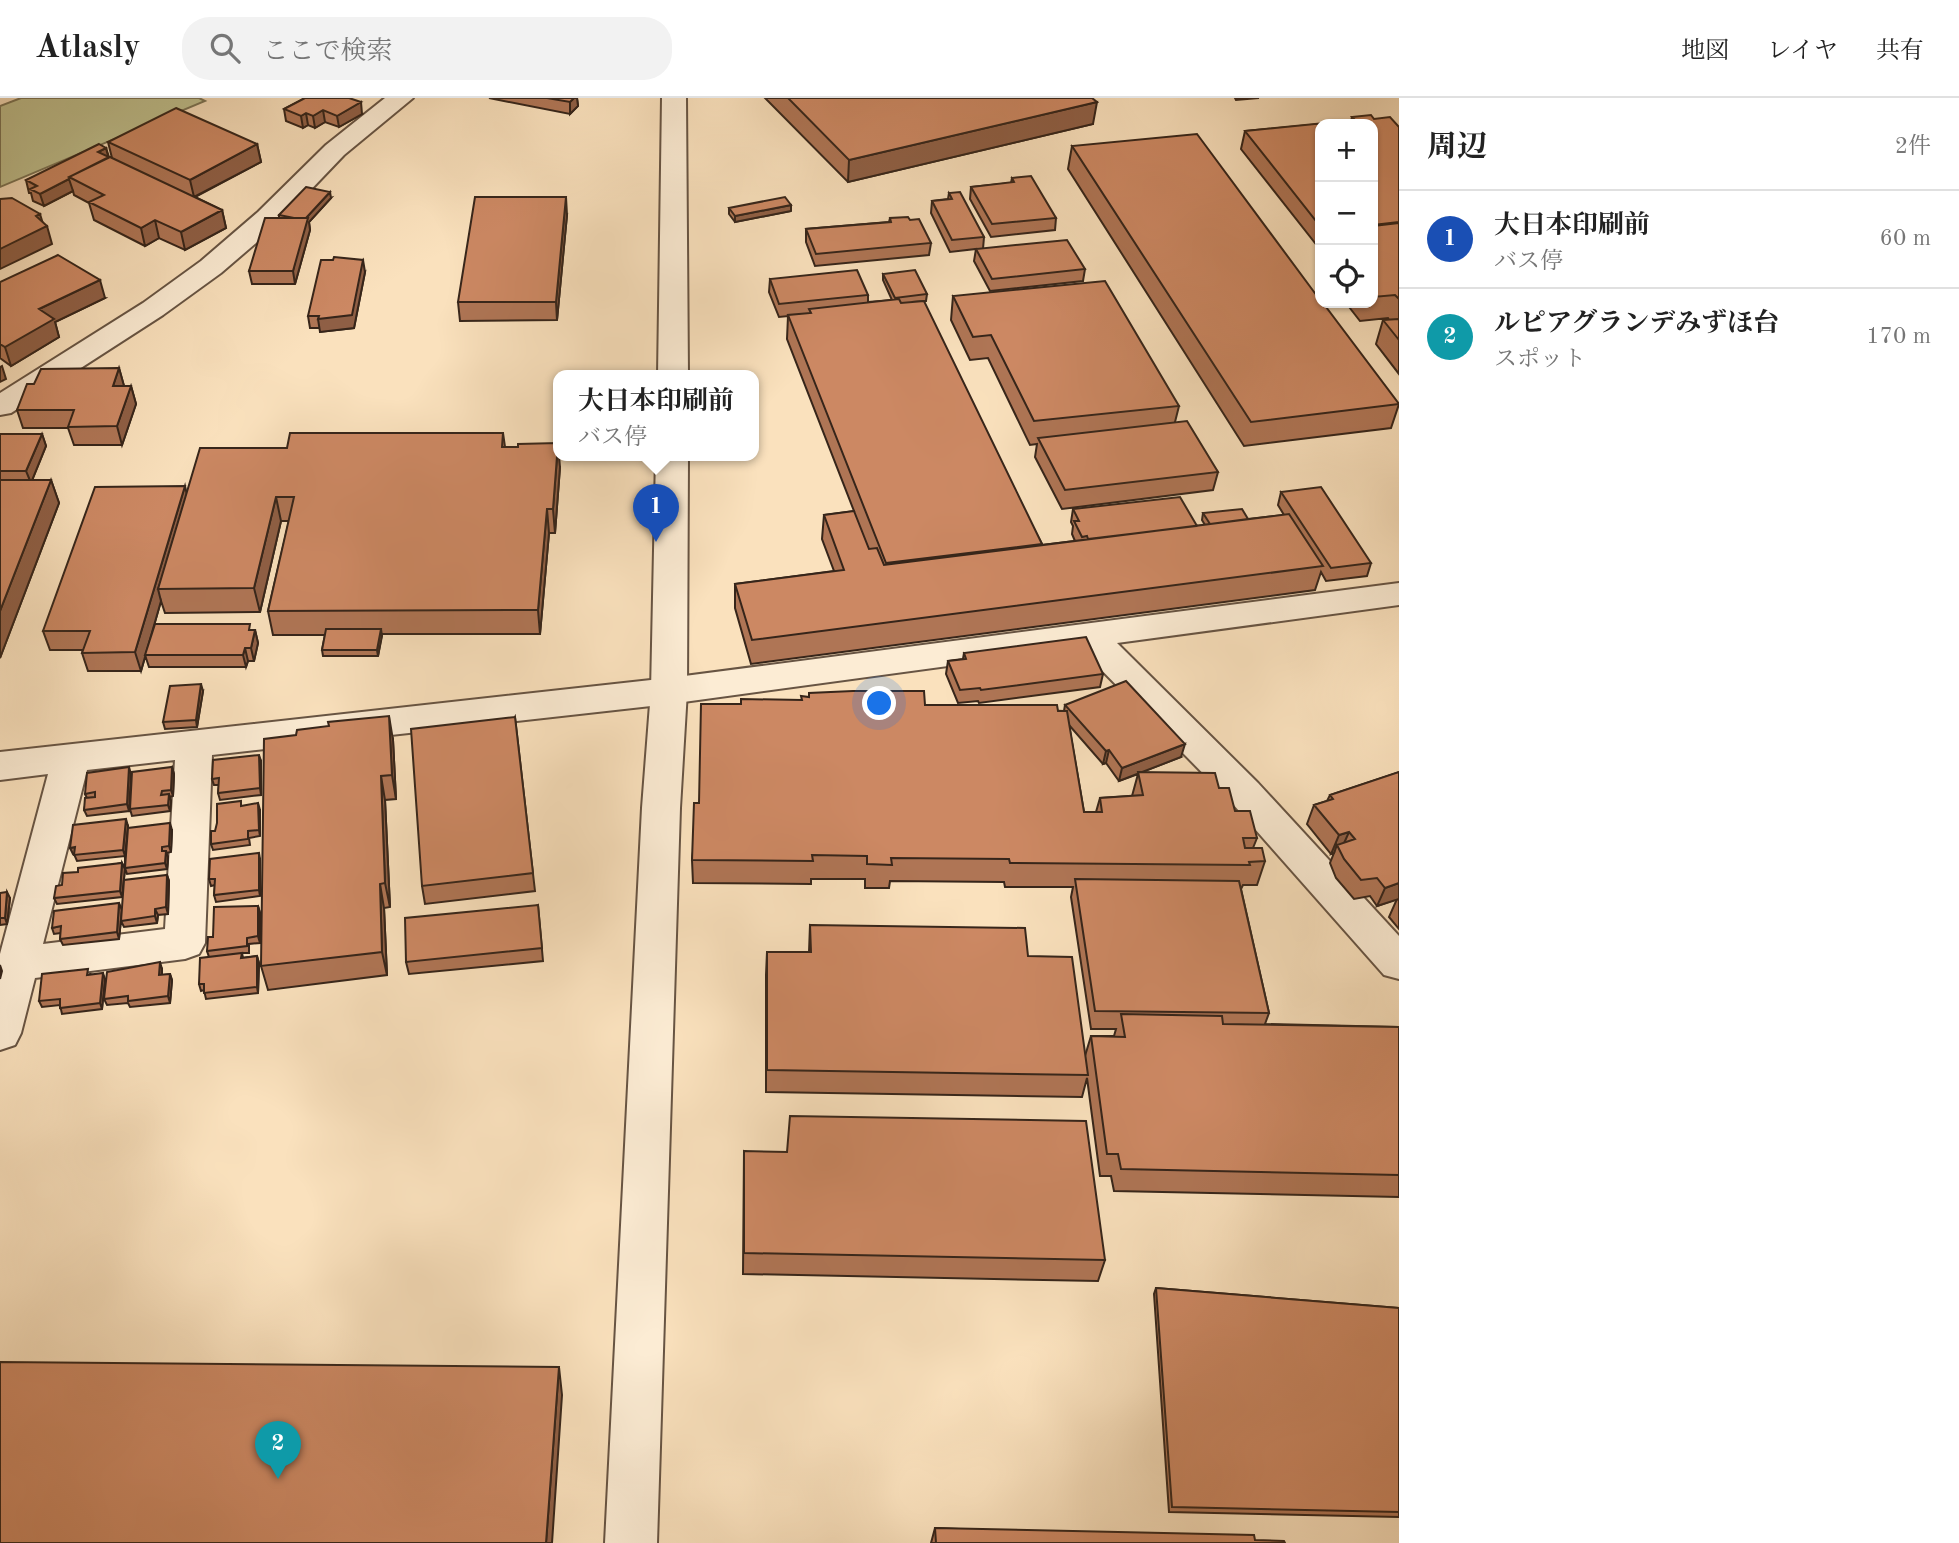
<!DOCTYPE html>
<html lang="ja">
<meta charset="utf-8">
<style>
:root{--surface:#fff;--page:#f2f2f2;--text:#222;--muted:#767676;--line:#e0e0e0;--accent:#8f2418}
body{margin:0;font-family:"Old Standard TT","Noto Serif JP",serif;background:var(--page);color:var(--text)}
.controls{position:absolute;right:21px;top:21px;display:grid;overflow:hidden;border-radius:14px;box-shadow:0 2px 5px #0004}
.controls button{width:63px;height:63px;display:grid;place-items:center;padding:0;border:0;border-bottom:2px solid var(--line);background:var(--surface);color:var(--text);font:35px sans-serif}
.you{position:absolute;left:880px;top:606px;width:24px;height:24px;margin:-18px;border:5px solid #fff;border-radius:50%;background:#1a73e8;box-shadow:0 0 0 10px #1a73e833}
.badge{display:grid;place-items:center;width:46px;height:46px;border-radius:50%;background:var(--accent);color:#fff;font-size:23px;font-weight:700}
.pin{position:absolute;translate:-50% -58px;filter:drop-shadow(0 2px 4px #0008)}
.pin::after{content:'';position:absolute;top:37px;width:24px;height:21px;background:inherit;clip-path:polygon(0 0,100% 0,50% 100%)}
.popup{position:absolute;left:553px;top:272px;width:206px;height:91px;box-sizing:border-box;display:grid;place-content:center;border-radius:14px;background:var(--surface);filter:drop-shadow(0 2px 5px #0005);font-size:23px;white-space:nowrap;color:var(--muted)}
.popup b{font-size:26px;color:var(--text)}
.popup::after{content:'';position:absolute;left:50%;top:100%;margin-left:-14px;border:14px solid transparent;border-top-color:var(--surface)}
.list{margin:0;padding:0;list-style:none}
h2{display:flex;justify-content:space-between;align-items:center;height:91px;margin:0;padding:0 28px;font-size:30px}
h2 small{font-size:23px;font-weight:400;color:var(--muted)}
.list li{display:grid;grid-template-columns:46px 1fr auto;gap:21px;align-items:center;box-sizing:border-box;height:98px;padding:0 28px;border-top:2px solid var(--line)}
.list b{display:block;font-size:26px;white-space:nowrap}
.list p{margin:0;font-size:23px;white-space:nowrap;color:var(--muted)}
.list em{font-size:23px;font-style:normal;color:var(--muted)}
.icon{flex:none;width:38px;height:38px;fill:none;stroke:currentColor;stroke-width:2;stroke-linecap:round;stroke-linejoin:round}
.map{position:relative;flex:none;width:1399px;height:1445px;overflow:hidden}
header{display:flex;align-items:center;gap:42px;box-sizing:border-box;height:98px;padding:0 35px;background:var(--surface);border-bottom:2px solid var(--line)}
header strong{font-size:33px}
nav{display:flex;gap:38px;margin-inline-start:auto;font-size:24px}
.search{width:490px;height:63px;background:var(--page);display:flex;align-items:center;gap:18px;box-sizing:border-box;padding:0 24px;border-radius:28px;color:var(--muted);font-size:26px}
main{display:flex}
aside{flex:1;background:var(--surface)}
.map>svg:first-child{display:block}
.green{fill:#c0c290;stroke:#7b7455;stroke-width:2}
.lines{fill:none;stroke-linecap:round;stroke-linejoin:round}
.minor-casing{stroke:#675443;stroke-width:4}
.tertiary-casing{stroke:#675443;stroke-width:4}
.minor{fill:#fcecd4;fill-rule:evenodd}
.tertiary{fill:#fcecd4;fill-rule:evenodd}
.wall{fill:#af7555;stroke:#36251a;stroke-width:2;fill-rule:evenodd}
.shaded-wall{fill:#8f5f45;stroke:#36251a;stroke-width:2}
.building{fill:#cc8863;stroke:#36251a;stroke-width:2}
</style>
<header>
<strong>Atlasly</strong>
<div class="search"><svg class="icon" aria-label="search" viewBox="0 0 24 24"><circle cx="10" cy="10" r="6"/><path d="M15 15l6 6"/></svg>ここで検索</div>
<nav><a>地図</a><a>レイヤ</a><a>共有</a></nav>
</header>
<main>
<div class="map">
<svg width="1399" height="1445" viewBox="0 0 1399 1445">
<rect width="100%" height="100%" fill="#fae1bd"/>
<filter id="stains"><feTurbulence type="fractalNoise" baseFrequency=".00286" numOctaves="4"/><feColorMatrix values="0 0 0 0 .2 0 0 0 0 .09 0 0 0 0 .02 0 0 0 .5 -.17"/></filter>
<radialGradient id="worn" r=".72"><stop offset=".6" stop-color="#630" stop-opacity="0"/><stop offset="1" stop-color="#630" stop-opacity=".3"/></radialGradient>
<path class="green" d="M21 0H199L205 3 0 89V8Z"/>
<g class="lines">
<g class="minor-casing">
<path id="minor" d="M385 0H413L344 57 278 126 221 175 163 217 11 315 0 317V295L143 205 201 163 258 114 326 47Z
M1399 485V507L1117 545 1258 685 1399 838V881L1384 877 1232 705 1080 550 669 606 212 657 205 845 199 856 185 861 35 880 21 935 15 947 0 952V856L48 676 0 682V654L669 580ZM175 662 165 831 43 846 87 672Z"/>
</g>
<g class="tertiary-casing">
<path id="tertiary" d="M662 0H686L688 278H658Z
M656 358H688L687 593 680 710 657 1445H605L642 710 651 593Z"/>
</g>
<use href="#minor" class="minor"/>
<use href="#tertiary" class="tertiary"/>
</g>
<path class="wall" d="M305 0 362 16 339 29 325 24 315 30 308 27 303 30 286 23 284 11Z
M489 0H577L578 8 570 16Z
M765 0H1092L1093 26 848 84Z
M1235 0H1259L1236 2Z
M1352 19 1374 21 1399 29V276L1376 246 1383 222H1389L1388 220 1360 223 1346 205H1373V26H1320V150H1319L1241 51 1245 33 1351 23Z
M108 44 257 46 261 64 195 99 222 112 226 130 185 152 159 140 145 148 94 122 89 105 74 97 73 93 44 108 33 103 31 95H29L26 82 106 50 109 59 112 60Z
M1072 48 1399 306 1391 330 1244 348 1068 71Z
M1012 80 1056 120 1055 132 991 139 970 101 971 89 1011 85Z
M949 95 984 139 983 151 1085 171 1083 183 990 193 974 163 976 151 950 154 931 115 932 103 948 101Z
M331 100 309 124 310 132 295 186H252L249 173 279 120V117Z
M729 110 791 113 735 124 729 116Z
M567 117 557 222 460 223 458 204Z
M890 120 910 122 931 145 929 157 815 168 806 144V131L889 124Z
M365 174 354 230 320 234V230H310L308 218Z
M883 176 927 196 926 203 913 204 1042 446V447L1075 443 1072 436 1073 428 1071 424 1073 411 1197 428 1205 427 1202 422 1203 415 1248 421 1284 417 1278 407 1281 394 1371 465 1367 478 1326 483 1321 474 1315 492 751 566 735 510V486L834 473 822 441 824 417 854 413 787 241 788 218 779 219 769 194 770 181 868 197V204L892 202 883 182Z
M0 184 105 200 55 224 59 239 11 268 0 260Z
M953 198 1179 308 1175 324 1218 374 1213 392 1062 411 1035 359 1037 346 1030 347 988 260 970 262 951 222Z
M119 270 124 288H131L136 306 122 347H74L68 330H23L17 312 34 286Z
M503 335 505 349 560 369 555 435H549L540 536H382L378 558H323L322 552 325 537H273L268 513 289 423H281L260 514 165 515 161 503 141 573H88L82 555 83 552H50L43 533 186 395 287 350Z
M0 336H42L46 348 32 382H51L59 405 0 560Z
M251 532H255L258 545 254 563H248L246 569H149L145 557Z
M964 555 1103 576 1100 589 979 605 978 603 958 605 946 576 948 563 963 561Z
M203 593 197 629 165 631 163 624Z
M741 606 925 607 1064 613 1065 607 1181 659 1142 674 1219 690 1235 713 1257 740 1253 750 1265 763 1257 787H1243L1241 791 1269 915 1265 926 1399 929V1099L1114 1093 1111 1078H1100L1087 980 1082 999 766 994V877L767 854H809L810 827 1028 858 1085 958 1091 938H1114L1116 931H1091L1071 799 1073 789H1005L1004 784 890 783 889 790H865V781H811V786L693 785 692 762 699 705ZM1069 627 1103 666 1106 665 1119 683 1138 676 1132 698 1100 700 1096 714H1084Z
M515 619 535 793 425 806 422 788Z
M393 642 396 701 385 702 390 809 384 810 387 877 268 892 261 868Z
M261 663V697L220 702 218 695 219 687H214L212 681Z
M172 669 174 676 173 698 169 699 171 703 170 713 132 718 130 711Z
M1399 674V831L1389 819 1397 801 1377 808 1370 798 1354 801 1336 780 1330 765 1334 755 1331 756 1307 726 1314 707 1327 703 1330 697Z
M131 676 129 713 87 718 84 712 87 700 85 696Z
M242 708 260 712V738L249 740 250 747 213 752 211 746 215 733Z
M128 728V730L172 732 171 754 166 755 168 759 167 771 127 776 125 770V758L77 763 74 756H73Z
M260 761V798L216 804 214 797 215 787 211 788 209 781Z
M122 765 125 771 122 799 57 806 54 800 62 787 78 774Z
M167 777 169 783 168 816 158 817 157 825 124 829 121 823Z
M0 795 10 800 7 826 0 827Z
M538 807 543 863 409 876 406 864Z
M258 808 260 815V845L249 846V855H242L243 860 257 858 259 865 258 895 206 901 204 892 201 893 199 886 209 859 207 853 213 839Z
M122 812 119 841 63 847 60 841 61 835 54 836 52 830Z
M162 871V877L170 876 172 882 170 905 130 909 128 905 107 907 104 901Z
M90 876 105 881 102 911 62 916 60 907 42 909 39 903Z
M744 1053 1105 1162 1098 1183 743 1176Z
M1156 1190 1399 1210V1419L1169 1414 1154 1196Z
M935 1430 1285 1445H931Z"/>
<path class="shaded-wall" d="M574 0H577L578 8 570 16V4Z
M361 4 362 16 339 29 337 18Z
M1097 4 1093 26 848 84 849 62Z
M323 12 325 24 315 30 313 18Z
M306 15 308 27 303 30 301 18Z
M257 46 261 64 194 99 190 82Z
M106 50 109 62 98 54Z
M69 81 73 93 44 108 40 96Z
M330 94 331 100 309 124 310 132 295 186 293 173 304 122Z
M566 99 567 117 557 222 556 204Z
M791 107V113L735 124V118Z
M222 112 226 130 185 152 181 134Z
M40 116 44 129 47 128 52 146 0 171V151L36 118Z
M155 122 159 140 145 148 141 130Z
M363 162 365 174 354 230 320 234 318 221Z
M100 182 105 200 55 224 59 239 11 268 5 249 39 211Z
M2 268 6 281 0 284V269Z
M119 270 124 288H113Z
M131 288 136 306 122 347 117 328Z
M42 336 46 348 31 385 26 373Z
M558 347V358H559L560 369 555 435 553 411Z
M51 382 59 405 0 560V513Z
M185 388 189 406 158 491 161 503 141 573 135 554Z
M276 399 281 423 260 514 254 490Z
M547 411 549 435 540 536 538 512Z
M381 531 382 538 378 558 377 552Z
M255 532 258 545 254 563 251 550Z
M245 550 248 563 246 569 243 557Z
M201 586 203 593 197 629 196 622Z
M389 618 393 642 396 701 392 677Z
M1185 646 1181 659 1119 683 1122 670Z
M1109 652 1106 665 1103 666 1106 653Z
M259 657 261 663V697L260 690Z
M129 669 131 676 129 713 127 706Z
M172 669 174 676 173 698 171 692Z
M381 678 385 702 390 809 385 785Z
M169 696 171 703 170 713 168 707Z
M258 705 260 712V738L259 732Z
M126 721 128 728 125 758 123 752Z
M170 725 172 732 171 754 169 748Z
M1349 734 1341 752 1337 747 1334 755 1331 756 1339 737Z
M75 749 78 755 73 756 70 750Z
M166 753 168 759 167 771 165 765Z
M259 755 260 761V798L259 792Z
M122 765 125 771 122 799 120 793Z
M167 777 169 783 168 816 166 809Z
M1399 785V801L1377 808 1385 790Z
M380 786 384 810 387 877 382 854Z
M7 794 10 800 7 826 5 820Z
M119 805 122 812 119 841 117 834Z
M258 808 260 815V845L258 838Z
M155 811 158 817 157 825 155 818Z
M257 858 259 865 258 895 257 889Z
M160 864 162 871 161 883 159 877Z
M0 867 2 873 0 881Z
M103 875 105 881 102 911 100 905Z
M170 876 172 882 170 905 168 898Z
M559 1269 562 1297 552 1445H546Z"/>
<path class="building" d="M305 0H349L361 4 337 18 323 12 313 18 306 15 301 18 284 11Z
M547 0H574L570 4Z
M788 0H1092L1097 4 849 62Z
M176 10 257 46 190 82 108 44Z
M1371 17 1374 21 1390 19 1399 29V124L1373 127V26H1320V128L1245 33 1355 22 1352 19Z
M1197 36 1320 202V205H1323L1399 306 1251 324 1072 48Z
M99 46 106 50 98 54 109 59 69 79V81L40 96 30 91 37 88 26 82Z
M110 59 222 112 181 134 155 122 141 130 89 104 104 97 69 79Z
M1031 78 1056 120 992 126 971 89 1014 84 1012 80Z
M306 89 330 94 306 120H294L279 117Z
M960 94 984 139 952 142 932 103 952 101 949 95Z
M475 99H566L556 204H458Z
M785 99 791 107 735 118 729 110Z
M12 100 40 116 36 118 47 128 0 151V101Z
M908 119 910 122 919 121 931 145 816 156 806 131 891 124 890 120Z
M265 120H308L293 173H249Z
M1399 125V201L1395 197 1373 199V128Z
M1067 142 1085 171 992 181 976 151Z
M58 157 100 182 39 211 54 221 5 249 0 246V184Z
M334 159 363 162 352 217 318 221 319 218H308L321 162H333Z
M857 172 868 197 779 206 770 181Z
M915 172 927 196 895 200 883 176Z
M1105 183 1179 308 1034 323 991 237 973 239 953 198Z
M899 201 901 205 924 203 1042 446 886 465 788 217 811 215 809 211Z
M1399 221V242L1383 222Z
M119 270 113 288H131L117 328 68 329 74 312H17L27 286H34L41 271Z
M1187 323 1218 374 1065 392 1038 340Z
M290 335H503L502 349H518V346L558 345 553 411H547L538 512 268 513 294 399H276L254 490 158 491 200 350H287Z
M0 336H42L26 373H0Z
M0 382H51L0 513Z
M185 388 135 554 82 555 90 533H43L95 389Z
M1321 389 1371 465 1331 470 1281 394Z
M1180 399 1197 428 1088 441 1087 438 1082 439 1074 423H1079L1073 411Z
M1242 411 1248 421 1210 426 1203 415Z
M854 413 869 451 877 450 884 467 1289 416 1323 468 752 542 735 486 844 472 824 417Z
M155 526H250L249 532H255L251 550H245L243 557H145Z
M326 531H381L377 552H322Z
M1086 539 1103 576 981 592 980 590 960 592 948 563 966 561 964 555Z
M1126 583 1185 646 1122 670 1109 652 1106 653 1065 607Z
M201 586 196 622 163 624 170 588Z
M853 593H924L925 607H1057L1058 613H1067L1084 714H1102L1100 700 1143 697 1138 674 1215 675 1219 690H1229L1235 713H1250L1257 740H1243L1245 750H1262L1265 763 1249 764 1250 767 1010 765 1009 761 891 760 892 767 867 766V758L812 757 813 763 692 762 694 705H699L701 606H741V601L802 602 801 598 809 599V595Z
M389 618 392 677 381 678 385 785 380 786 382 854 261 868 264 641 296 637 297 632 329 628 328 624Z
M515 619 533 775 422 788 411 631Z
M259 657 260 690 218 695 219 680 212 681 213 662Z
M129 669 127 706 84 712 85 700 95 699V694L85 696 87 675Z
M172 669 171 692 162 693 161 697 169 696 168 707 130 711 132 674Z
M1399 674V785L1385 790 1377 780 1361 782 1344 761 1337 747 1355 741 1349 734 1339 737 1314 707 1333 701 1330 697Z
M241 703V708L258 705 259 732 248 733V741L211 746V733H215L217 725V706Z
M126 721 123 752 74 757 75 749 70 750 73 727Z
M170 725 169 748 162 749V753H166L165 765 125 770 128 730Z
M259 755V792L214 797 215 781H209L210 761Z
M122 765 120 793 54 800 56 788 62 787 63 775 78 774V770Z
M167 777 166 809 155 811V818L121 823 124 782Z
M1075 781 1239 783 1269 915 1095 913Z
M7 794 5 820H0V795Z
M119 805 117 834 60 841 61 828 52 830 54 813Z
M538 807 542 850 406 864 405 820Z
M258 808V838L247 840V848L207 853 208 839H213L214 809Z
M810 827 1025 830 1028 858 1072 859 1088 977 767 972V854H811Z
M242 855 241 860 257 858V889L204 895V886H199L200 860Z
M160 864 159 877 170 876 168 898 128 903V898L104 901 107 874Z
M88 871 87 877 103 875 100 905 60 910V901L39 903 42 876Z
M1121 916 1222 918 1223 926 1399 929V1077L1121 1071 1118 1056H1107L1091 938 1125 939Z
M790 1018 1086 1023 1105 1162 744 1155V1053L787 1054Z
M1156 1190 1399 1210V1414L1172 1409Z
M0 1264 559 1269 546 1445H0Z
M935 1430 1254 1437 1255 1442 1284 1443 1285 1445H936Z"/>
<rect width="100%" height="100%" filter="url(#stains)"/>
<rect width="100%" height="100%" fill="url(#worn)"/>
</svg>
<div class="controls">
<button>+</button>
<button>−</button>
<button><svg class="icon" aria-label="locate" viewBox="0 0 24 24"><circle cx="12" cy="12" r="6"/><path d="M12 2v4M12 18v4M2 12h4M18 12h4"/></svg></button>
</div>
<div class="you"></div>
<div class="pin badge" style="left:656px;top:444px;background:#1a4fb4">1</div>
<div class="popup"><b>大日本印刷前</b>バス停</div>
<div class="pin badge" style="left:278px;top:1381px;background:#0f9aa8">2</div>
</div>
<aside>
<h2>周辺<small>2件</small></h2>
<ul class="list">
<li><span class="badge" style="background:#1a4fb4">1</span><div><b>大日本印刷前</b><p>バス停</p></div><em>60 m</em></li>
<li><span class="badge" style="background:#0f9aa8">2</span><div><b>ルピアグランデみずほ台</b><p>スポット</p></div><em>170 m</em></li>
</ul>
</aside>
</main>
